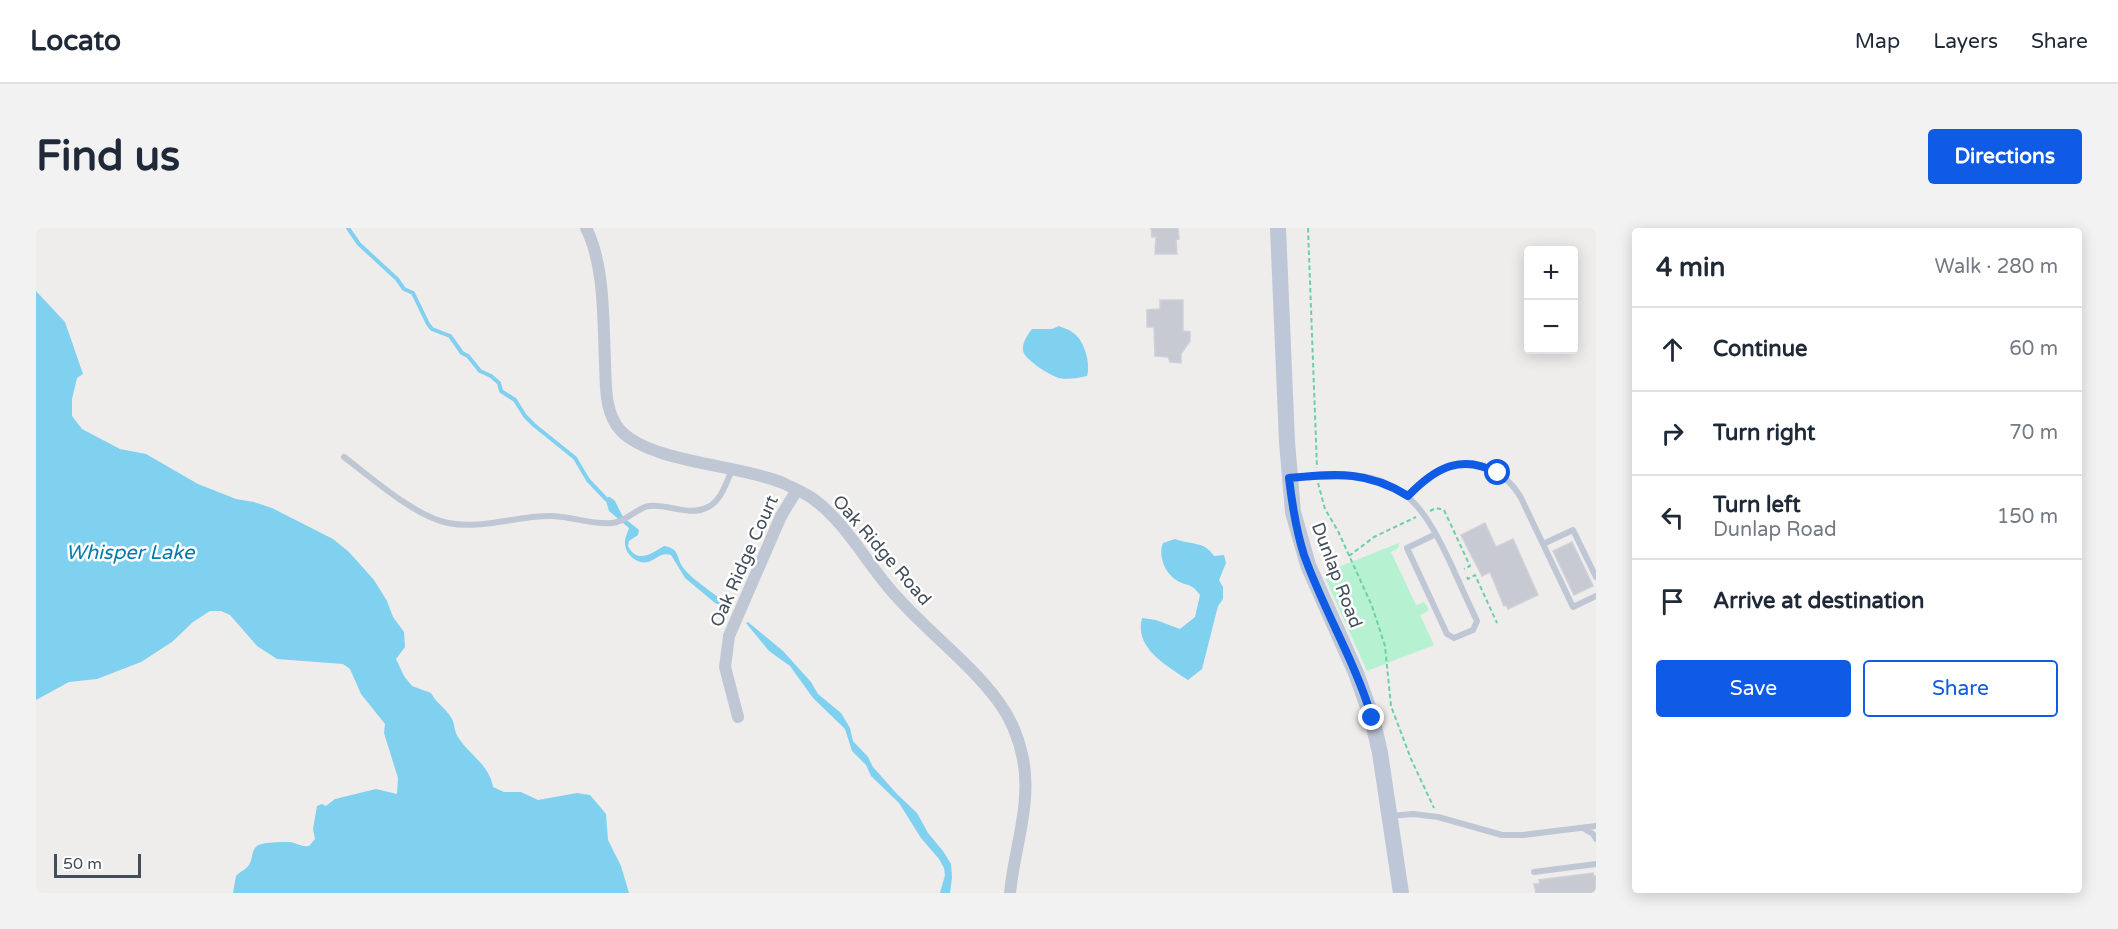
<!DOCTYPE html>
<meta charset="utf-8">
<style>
:root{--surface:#fff;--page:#f2f2f3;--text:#1f2937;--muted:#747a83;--line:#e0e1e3;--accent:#0f5be6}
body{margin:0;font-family:"Varela Round",sans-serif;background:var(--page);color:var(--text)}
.controls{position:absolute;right:18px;top:18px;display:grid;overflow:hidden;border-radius:6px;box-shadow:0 3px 15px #0003}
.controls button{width:54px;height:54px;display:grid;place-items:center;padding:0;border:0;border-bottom:2px solid var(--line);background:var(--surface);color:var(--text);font:30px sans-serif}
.scale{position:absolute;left:18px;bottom:15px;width:87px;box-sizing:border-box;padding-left:6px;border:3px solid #434e5a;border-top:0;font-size:16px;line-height:21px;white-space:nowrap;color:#434e5a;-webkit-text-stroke:4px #fff;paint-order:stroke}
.stop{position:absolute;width:18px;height:18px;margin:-14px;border:4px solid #0f5be6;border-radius:50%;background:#fff}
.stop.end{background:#0f5be6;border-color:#fff;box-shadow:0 2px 6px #0008}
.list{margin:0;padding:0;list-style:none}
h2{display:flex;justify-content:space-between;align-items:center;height:78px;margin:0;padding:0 24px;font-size:26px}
h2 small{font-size:20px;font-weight:400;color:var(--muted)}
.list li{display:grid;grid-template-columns:39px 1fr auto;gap:18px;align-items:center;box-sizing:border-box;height:84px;padding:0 24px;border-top:2px solid var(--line)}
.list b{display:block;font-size:22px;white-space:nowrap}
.list p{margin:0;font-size:20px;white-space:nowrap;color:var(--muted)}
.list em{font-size:20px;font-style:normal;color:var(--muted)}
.actions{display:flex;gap:12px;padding:18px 24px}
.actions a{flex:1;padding:14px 0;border:2px solid var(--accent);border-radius:6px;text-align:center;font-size:21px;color:var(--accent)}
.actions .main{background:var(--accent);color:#fff}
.icon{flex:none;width:33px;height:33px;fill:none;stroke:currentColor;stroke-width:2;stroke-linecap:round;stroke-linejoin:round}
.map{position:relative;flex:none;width:1560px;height:665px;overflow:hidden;border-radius:6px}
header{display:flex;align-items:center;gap:36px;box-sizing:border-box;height:84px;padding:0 30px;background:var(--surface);border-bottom:2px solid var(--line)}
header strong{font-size:28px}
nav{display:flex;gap:33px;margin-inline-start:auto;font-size:21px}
.intro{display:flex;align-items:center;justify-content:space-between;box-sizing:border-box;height:144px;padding:0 36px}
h1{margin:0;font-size:42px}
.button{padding:15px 27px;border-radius:6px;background:var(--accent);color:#fff;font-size:21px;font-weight:700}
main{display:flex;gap:36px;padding:0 36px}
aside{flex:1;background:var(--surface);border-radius:6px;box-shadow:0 3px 15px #0003}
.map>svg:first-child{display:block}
.green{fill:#b6f1d1}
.water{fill:#80d0f0}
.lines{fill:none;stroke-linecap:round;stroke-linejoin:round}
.stream{stroke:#80d0f0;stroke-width:4}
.building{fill:#c7cad2;stroke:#cfd1d8;stroke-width:1.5}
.path{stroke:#6cd0a7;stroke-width:2;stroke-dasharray:4.5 3;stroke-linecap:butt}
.lane{stroke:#bec7d3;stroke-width:6}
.street{stroke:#bec7d3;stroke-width:12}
.secondary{stroke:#bdc7d7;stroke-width:16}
.route{stroke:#0f5be6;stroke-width:8}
.labels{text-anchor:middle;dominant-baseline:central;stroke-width:5;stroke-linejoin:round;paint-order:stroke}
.street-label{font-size:18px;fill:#434e5a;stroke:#fff}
.water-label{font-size:20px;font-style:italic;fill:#047bac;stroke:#fff}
</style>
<header>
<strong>Locato</strong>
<nav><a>Map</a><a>Layers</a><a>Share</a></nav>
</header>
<div class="intro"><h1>Find us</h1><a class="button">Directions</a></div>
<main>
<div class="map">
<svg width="1560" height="665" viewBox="0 0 1560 665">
<rect width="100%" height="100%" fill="#efecec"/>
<path class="green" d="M1363 315 1362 320 1355 324 1380 377 1388 374 1392 380V383L1384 387 1398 417 1331 443 1287 345Z"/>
<path class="water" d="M0 63 29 94 47 146 41 150 36 171V188L46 201 84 221 110 226 162 256 200 271 218 274 236 280 297 311 313 324 338 352 351 373 357 389 368 404 369 419 360 431 368 448 376 458 395 465C400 475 411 481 416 491 419 497 418 503 422 509 433 527 453 536 457 559L468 564H485L502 572 541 565 554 567 570 586 572 612 585 638 593 665H197L200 648C204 643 212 641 214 635 217 629 215 623 221 618 225 614 248 614 254 614 261 615 265 619 273 618L279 611 277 601 281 578 286 576 290 578 299 571 340 561 361 566 362 550 348 505 349 496 325 466 314 441 307 436 241 431 221 418 194 387 185 383H174L157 394 136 414 105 434 61 451 33 454 0 472Z
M1023 98C1027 100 1032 101 1036 104 1048 111 1055 135 1051 148 1042 150 1032 152 1023 150 1015 148 987 131 987 122 986 115 992 106 996 101H1016Z
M572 269H574L579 273 587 289 603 302 602 307 593 313 592 318C601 336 615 326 628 318 644 321 640 328 646 338 654 351 682 367 695 380L694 382 679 375 649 350 635 327C625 324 621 331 612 334 601 337 588 325 589 314 589 309 592 304 593 300L573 283 570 273Z
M1139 311C1154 317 1169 313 1178 328L1188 327 1190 335 1183 352 1187 359V371L1182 378 1166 441 1152 452C1130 437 1098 420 1106 390L1120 392 1144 401 1159 389 1164 367C1155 354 1151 359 1140 352 1128 344 1122 327 1127 315Z
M712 394 747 423 775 454 782 466 805 485 814 500 817 513 832 529 837 539 861 566 881 585 892 605 907 623 915 636 916 649 914 665H904L909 647 908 640 903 631 885 610 863 575 835 548 830 537 816 523 809 501 777 470 754 438 733 423 710 395Z"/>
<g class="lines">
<path class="stream" d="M312 0 323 16 361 51 368 61 377 65 392 96 396 101 414 108 426 125 432 128 444 143 455 148 463 155 465 163 479 172 489 188 498 197 539 230 552 252 570 271"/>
</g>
<path class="building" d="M1115 0H1142L1143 11 1140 12 1141 26H1119L1120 9H1116Z
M1124 72H1147V103L1154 104V113L1145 126V135L1134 134 1132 129 1119 128 1118 99H1111V82L1124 81Z
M1449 295 1460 319 1477 311 1502 367 1472 381 1470 377 1468 378 1454 344 1446 348 1425 307Z
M1536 314 1557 358 1538 367 1517 323Z
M1557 645 1558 648H1560V665H1500L1498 656H1504L1503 652Z"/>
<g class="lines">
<path class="path" d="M1272 0 1281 240
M1282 255 1289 281 1302 303 1336 378 1349 418 1355 478 1375 531 1398 580
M1394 283 1400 280 1408 282 1434 338 1428 341
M1313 328 1338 309 1380 289
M1431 349 1432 351 1439 347 1461 395"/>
<path class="lane" d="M308 229C336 250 378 288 412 295 446 302 482 287 517 288 537 289 557 297 576 295 590 294 602 279 613 278 634 276 653 289 672 279 685 273 690 255 696 242
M1256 250C1276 248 1297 245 1317 247 1373 252 1392 288 1414 334 1423 354 1432 374 1441 393L1437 402 1418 410 1411 406 1371 320 1400 306
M1372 268C1382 258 1392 247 1405 241 1435 226 1469 242 1485 270L1537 379 1560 368
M1507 316 1537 302 1560 349
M1354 588 1377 586 1402 589 1466 607H1487L1560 598
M1547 600 1557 606 1560 611
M1498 644 1560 636"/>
<path class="street" d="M550 0C569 37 567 93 569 134 570 156 568 185 585 203 616 235 705 237 747 255 757 260 767 264 776 270 811 295 832 338 861 369 893 405 933 434 962 473 974 489 983 511 987 531 996 576 978 621 974 665
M702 489 689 439 693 408 745 288 761 262"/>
<path class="secondary" d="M1242 0 1251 214 1257 284 1272 337 1320 445 1336 490 1344 525 1365 665"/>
</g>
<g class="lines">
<path class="route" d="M1336 490C1319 433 1288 383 1268 327 1260 302 1256 276 1253 250 1299 246 1331 242 1372 268 1399 240 1425 225 1462 245"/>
</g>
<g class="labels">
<g class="street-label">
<text transform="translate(846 322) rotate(49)">Oak Ridge Road</text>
<text transform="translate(708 333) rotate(-66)">Oak Ridge Court</text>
<text transform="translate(1301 347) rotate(69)">Dunlap Road</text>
</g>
<g class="water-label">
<text x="94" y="325">Whisper Lake</text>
</g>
</g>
</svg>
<div class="controls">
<button>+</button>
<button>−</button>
</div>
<div class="scale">50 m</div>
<div class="stop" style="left:1462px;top:245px"></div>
<div class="stop end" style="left:1336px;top:490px"></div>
</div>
<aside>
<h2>4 min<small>Walk · 280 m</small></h2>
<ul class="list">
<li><svg class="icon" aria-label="ahead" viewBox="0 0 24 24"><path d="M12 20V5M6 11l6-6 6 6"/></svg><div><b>Continue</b></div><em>60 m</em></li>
<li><svg class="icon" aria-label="right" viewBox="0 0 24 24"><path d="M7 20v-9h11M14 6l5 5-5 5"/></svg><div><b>Turn right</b></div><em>70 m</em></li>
<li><svg class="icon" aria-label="left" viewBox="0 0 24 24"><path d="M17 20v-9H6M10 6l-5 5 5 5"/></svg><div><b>Turn left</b><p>Dunlap Road</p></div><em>150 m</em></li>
<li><svg class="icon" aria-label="arrive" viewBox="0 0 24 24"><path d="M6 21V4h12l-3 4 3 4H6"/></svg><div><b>Arrive at destination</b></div></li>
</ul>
<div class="actions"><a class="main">Save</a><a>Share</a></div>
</aside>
</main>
